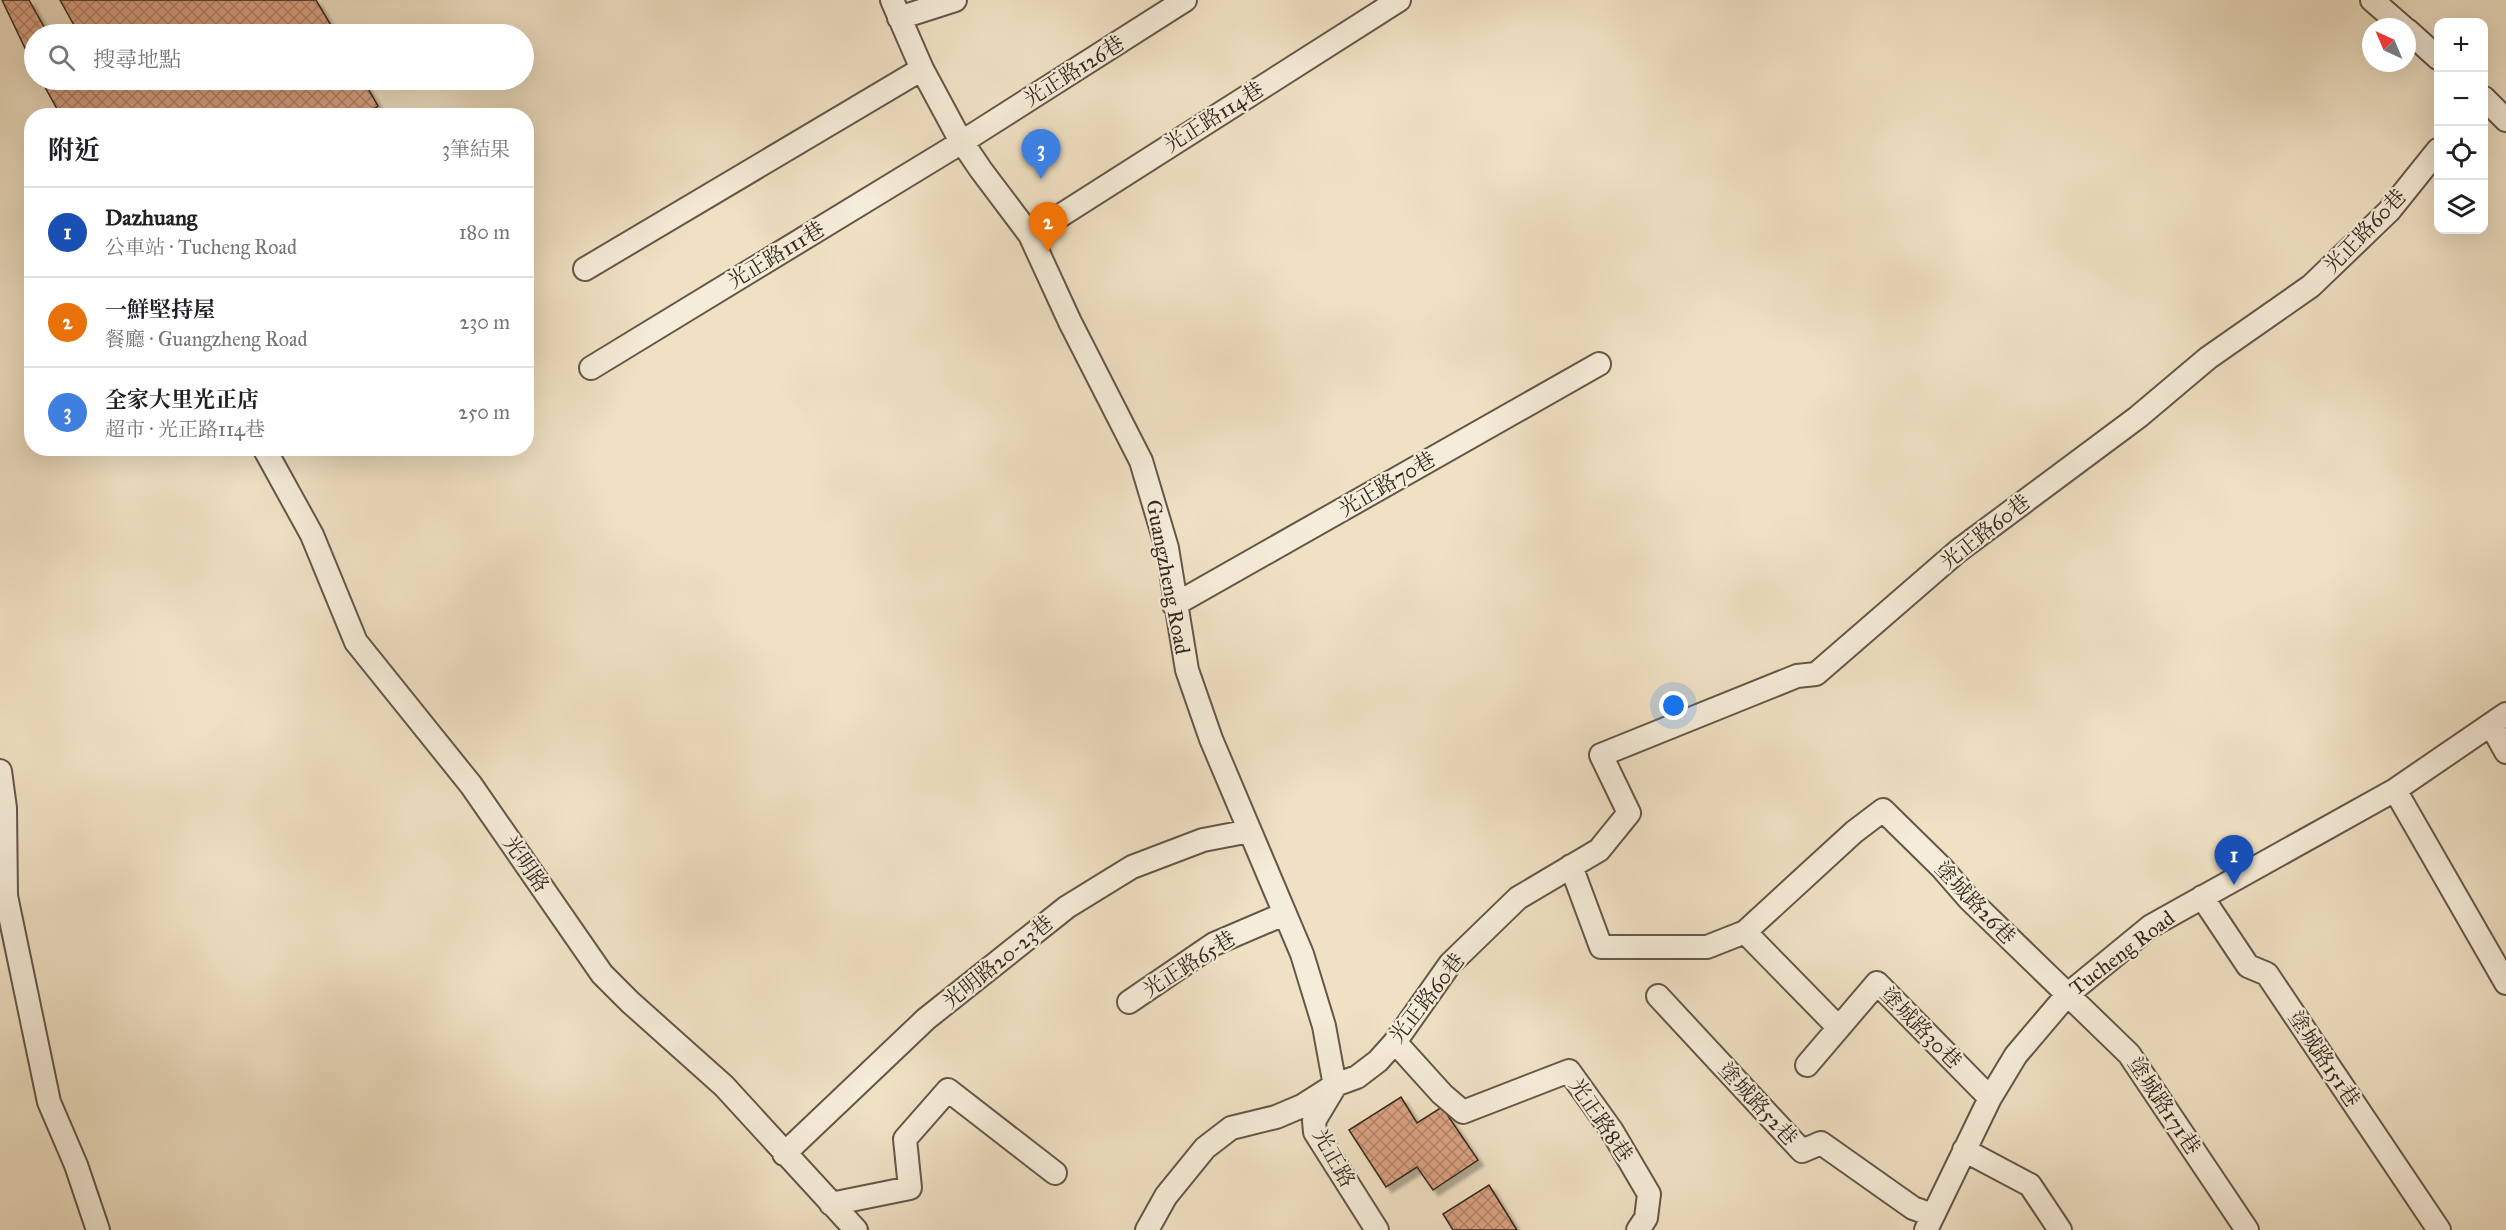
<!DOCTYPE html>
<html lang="zh-TW">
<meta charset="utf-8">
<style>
:root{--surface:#fff;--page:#f6f6f6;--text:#202124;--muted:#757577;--line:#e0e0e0;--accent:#b45309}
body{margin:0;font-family:"IM FELL Great Primer","Noto Serif TC",serif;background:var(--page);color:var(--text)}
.controls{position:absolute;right:18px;top:18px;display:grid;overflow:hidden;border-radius:12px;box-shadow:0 6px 24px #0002}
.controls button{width:54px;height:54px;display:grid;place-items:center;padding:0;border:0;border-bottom:2px solid var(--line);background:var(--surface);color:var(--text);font:30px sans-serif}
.compass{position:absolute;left:2362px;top:18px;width:54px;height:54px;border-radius:50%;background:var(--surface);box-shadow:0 6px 24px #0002;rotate:316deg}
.you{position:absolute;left:1674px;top:706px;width:21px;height:21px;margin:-15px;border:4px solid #fff;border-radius:50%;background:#1a73e8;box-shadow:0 0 0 9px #1a73e833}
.badge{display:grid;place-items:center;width:39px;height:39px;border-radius:50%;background:var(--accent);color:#fff;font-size:20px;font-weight:700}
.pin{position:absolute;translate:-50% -50px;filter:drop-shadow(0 2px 3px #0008)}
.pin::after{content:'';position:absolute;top:32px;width:21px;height:18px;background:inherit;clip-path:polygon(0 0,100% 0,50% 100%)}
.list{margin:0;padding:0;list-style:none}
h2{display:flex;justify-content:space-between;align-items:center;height:78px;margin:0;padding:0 24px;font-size:26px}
h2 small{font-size:20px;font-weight:400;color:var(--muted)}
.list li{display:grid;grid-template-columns:39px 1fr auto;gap:18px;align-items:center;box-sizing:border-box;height:90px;padding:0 24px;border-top:2px solid var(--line)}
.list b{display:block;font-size:22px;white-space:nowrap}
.list p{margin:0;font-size:20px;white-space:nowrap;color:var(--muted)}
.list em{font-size:20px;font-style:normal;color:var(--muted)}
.icon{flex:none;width:33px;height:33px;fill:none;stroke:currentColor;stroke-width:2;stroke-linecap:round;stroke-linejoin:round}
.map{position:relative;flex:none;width:2506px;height:1230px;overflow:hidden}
.search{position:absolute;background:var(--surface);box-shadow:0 6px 24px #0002;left:24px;top:24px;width:510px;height:66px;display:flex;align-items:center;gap:15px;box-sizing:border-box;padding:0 21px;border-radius:33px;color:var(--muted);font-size:22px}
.panel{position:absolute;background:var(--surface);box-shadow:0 6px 24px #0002;left:24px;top:108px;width:510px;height:348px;border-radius:24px}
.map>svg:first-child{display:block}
.building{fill:url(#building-cross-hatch);stroke:#35291f;stroke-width:1.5;filter:url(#shadow)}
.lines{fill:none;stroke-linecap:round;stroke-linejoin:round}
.minor-casing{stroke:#645748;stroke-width:26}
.minor{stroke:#f5ecd9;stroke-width:22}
.labels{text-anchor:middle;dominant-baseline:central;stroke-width:4.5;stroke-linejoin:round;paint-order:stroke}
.street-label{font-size:21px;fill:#35291f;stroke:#f5ecd9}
</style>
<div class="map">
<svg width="2506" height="1230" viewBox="0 0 2506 1230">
<defs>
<pattern id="building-cross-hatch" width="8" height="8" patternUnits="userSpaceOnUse" patternTransform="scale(1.5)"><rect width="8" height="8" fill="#dba283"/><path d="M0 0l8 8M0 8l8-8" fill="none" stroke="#b2846b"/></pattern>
<filter id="shadow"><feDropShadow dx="5.5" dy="5.5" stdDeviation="1.5" flood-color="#0004"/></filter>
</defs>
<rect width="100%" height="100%" fill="#f0e1c4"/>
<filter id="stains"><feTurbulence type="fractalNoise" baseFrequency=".00333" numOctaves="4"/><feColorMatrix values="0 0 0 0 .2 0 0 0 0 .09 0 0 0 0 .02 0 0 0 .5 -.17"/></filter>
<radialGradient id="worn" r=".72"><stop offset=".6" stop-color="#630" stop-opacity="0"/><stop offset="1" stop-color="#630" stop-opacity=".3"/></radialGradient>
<path class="building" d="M2 0H29L48 34H34V67Z
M60 0H316L336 34H79Z
M41 80H363L378 106 363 116H61Z
M1401 1097 1417 1123 1442 1107 1478 1160 1433 1190 1417 1167 1386 1187 1349 1130Z
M1489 1185 1517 1230H1453L1443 1214Z"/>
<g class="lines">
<g class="minor-casing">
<path id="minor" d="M892 0 922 69 958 136 981 170 1030 235 1070 322 1141 461 1167 548 1187 670 1211 739 1302 954 1324 1026 1335 1086 1314 1121 1315 1132 1377 1230
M2372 0 2403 27
M899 18 955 0
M2407 30 2438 58
M2484 98 2506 120
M1030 235 1399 0
M585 269 922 69
M591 368 962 142 1185 0
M264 448 312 535 356 642 471 785 602 974 630 1002 724 1086 856 1230
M1174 605 1599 364
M2491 725 2506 752
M0 771 5 808 6 896 49 1102 76 1165 98 1230
M2395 790 2506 983
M1571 866 1601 947H1707L1745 932 1854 832 1883 810 1942 868 1969 899 2129 1054 2247 1230
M2202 897 2248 966 2267 974 2439 1230
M1745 932 1838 1027
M1658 996 1802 1151 1821 1143 1913 1208 1932 1215
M1129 1002 1214 944 1284 914
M1395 1042 1442 1094 1463 1112 1569 1071 1612 1131 1649 1194 1646 1218 1638 1230
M1807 1065 1877 983 1990 1098
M1964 1150 2030 1185 2060 1230
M784 1154 926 1019 1067 907 1132 867 1203 840 1250 831
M831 1204 910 1188 905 1139 948 1090 1055 1173
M1147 1230 1166 1196 1205 1148 1231 1128 1276 1117 1302 1106 1335 1085 1357 1077 1378 1061 1395 1042 1450 964 1518 898 1599 850 1629 813 1601 755 1797 676 1816 674 1958 551 2138 417 2208 358 2311 286 2389 211 2438 150
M1926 1230 1990 1098 2016 1055 2067 995 2151 926 2395 790 2506 714"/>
</g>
<use href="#minor" class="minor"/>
</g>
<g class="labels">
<g class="street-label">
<text transform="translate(1074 71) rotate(-32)">光正路126巷</text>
<text transform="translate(1214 117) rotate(-32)">光正路114巷</text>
<text transform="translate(2365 231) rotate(-46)">光正路60巷</text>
<text transform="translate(776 255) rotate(-31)">光正路111巷</text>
<text transform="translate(1387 484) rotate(-30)">光正路70巷</text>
<text transform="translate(1985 532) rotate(-38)">光正路60巷</text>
<text transform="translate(1168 577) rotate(79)">Guangzheng Road</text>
<text transform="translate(526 864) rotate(55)">光明路</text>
<text transform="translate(1975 903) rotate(46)">塗城路26巷</text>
<text transform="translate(2122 953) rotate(-37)">Tucheng Road</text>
<text transform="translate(998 962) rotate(-39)">光明路20-23巷</text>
<text transform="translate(1189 964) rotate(-32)">光正路65巷</text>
<text transform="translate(1427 998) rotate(-52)">光正路60巷</text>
<text transform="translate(1921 1028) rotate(45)">塗城路30巷</text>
<text transform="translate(2324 1059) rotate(56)">塗城路151巷</text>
<text transform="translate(1758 1104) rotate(47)">塗城路52巷</text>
<text transform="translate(2164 1106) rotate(56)">塗城路171巷</text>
<text transform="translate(1601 1120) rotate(56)">光正路8巷</text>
<text transform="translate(1334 1158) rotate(61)">光正路</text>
</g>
</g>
<rect width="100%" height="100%" filter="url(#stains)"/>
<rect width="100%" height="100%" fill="url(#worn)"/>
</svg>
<div class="controls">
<button>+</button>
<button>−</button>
<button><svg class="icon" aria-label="locate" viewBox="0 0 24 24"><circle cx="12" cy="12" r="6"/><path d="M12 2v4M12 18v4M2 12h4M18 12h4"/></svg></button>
<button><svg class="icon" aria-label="layers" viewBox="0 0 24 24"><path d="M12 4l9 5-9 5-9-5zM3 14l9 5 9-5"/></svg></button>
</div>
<svg class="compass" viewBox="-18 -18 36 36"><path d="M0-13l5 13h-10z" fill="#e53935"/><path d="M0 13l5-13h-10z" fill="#757577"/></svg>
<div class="you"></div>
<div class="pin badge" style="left:2234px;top:885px;background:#1a4fb4">1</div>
<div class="pin badge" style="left:1048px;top:252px;background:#e8710a">2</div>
<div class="pin badge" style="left:1041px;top:179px;background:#3f7fe0">3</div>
<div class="search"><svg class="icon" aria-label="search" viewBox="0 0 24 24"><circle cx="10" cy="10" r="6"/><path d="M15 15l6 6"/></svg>搜尋地點</div>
<section class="panel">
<h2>附近<small>3筆結果</small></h2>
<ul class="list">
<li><span class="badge" style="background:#1a4fb4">1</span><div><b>Dazhuang</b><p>公車站 · Tucheng Road</p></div><em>180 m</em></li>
<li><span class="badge" style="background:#e8710a">2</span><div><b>一鮮堅持屋</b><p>餐廳 · Guangzheng Road</p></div><em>230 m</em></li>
<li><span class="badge" style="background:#3f7fe0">3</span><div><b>全家大里光正店</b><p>超市 · 光正路114巷</p></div><em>250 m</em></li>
</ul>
</section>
</div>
